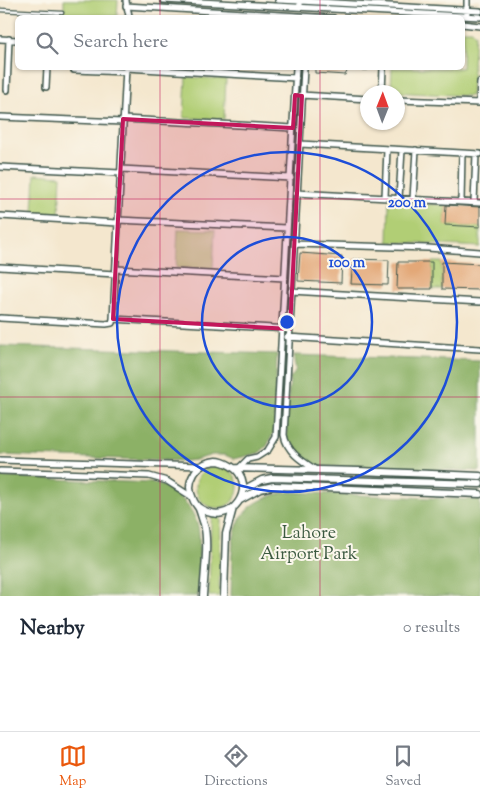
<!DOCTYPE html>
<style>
:root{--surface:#fff;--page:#f2f2f3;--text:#1f2937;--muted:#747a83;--line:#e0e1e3;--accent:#ea580c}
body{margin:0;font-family:"Sorts Mill Goudy",serif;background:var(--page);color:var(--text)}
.compass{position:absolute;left:360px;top:85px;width:45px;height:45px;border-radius:50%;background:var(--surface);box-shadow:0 1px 4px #0004;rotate:1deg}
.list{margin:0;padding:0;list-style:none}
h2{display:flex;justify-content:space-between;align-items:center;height:65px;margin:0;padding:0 20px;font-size:21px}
h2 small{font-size:16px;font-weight:400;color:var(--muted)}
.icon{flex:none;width:28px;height:28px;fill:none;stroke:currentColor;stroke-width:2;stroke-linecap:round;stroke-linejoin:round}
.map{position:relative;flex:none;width:480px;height:596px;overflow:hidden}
.search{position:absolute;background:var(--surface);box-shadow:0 1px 4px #0004;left:15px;right:15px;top:15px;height:55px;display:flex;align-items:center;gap:12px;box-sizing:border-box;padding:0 18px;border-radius:8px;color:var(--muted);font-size:19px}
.sheet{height:135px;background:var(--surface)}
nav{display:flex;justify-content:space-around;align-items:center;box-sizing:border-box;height:70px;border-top:1px solid var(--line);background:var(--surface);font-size:14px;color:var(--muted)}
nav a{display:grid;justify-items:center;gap:2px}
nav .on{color:var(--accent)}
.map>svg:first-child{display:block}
.green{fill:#b1ce75;stroke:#688654}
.forest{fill:#8cb166;stroke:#56774d}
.building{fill:#e3a878}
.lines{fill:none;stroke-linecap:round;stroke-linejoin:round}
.service-casing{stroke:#3f564b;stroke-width:5}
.minor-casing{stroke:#3f564b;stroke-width:8}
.tertiary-casing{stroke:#3f564b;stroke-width:9}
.service{stroke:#fff;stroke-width:2.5}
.minor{stroke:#fff;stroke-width:5}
.tertiary{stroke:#fff;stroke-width:6}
.marked{fill:#c2185b;fill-opacity:0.2;stroke:#c2185b;stroke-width:4;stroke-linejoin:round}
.grid{fill:none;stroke:#c2185b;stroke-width:1;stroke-opacity:0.55}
.ring{fill:none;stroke:#1d4ed8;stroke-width:2.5}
.labels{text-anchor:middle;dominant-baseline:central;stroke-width:4;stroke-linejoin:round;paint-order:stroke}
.park-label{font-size:18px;fill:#3c5a41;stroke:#fbf7ec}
.centre{fill:#1d4ed8;stroke:#fbf7ec;stroke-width:2.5}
.ring-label{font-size:15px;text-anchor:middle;font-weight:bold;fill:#1d4ed8;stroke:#fbf7ec;stroke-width:4;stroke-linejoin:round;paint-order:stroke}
</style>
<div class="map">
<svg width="480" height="596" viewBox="0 0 480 596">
<rect width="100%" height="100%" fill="#fbf7ec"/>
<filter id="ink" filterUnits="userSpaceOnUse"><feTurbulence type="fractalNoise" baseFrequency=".02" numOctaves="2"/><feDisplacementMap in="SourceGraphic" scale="10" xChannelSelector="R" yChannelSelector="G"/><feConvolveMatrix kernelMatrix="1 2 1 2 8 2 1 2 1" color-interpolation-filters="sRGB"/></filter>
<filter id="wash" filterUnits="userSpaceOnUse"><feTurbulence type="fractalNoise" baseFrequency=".0096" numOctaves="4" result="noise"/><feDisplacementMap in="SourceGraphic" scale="20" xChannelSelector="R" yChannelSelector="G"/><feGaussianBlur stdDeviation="1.12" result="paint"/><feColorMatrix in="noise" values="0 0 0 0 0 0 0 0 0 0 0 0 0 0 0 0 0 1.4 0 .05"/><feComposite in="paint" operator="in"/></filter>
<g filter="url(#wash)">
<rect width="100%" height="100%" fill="#f4e7ce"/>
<path class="green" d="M64 0H118L117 17 64 16Z
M463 30H472L475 34 471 96 391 92 392 68H462Z
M186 77 226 79 224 119 184 118Z
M35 174 61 176 59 215 33 213Z
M389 202 446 205 445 225 480 227V247L388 242Z
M178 229 215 230 213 269 176 268Z
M432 262H442V289H432Z
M196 487a21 21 0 1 1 42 0a21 21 0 1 1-42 0Z
M212 517H219L221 520 219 596H209L211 522Z"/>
<path class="forest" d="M0 346 277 354 274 432 267 446 259 453 234 459 225 455H212L195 460 186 461 0 455Z
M294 355 480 361V471L314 466C307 460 292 450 288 442 284 432 289 391 290 378 300 369 293 366 294 355Z
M0 477 153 483C174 487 192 505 198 526 200 535 199 545 199 553 199 568 198 582 198 596H0Z
M288 492 480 500V596H231C233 544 224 503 288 492Z"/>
<g id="blocks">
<path class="building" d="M315 68H368V70H348L345 75 315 73Z
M446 205 480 207V227L445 225Z
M300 253 342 256 341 283 298 281Z
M353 259 389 260 388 285 351 284Z
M398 262H432V289H397Z
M442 262 480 264V290L442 289Z"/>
</g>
</g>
<g filter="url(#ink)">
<use href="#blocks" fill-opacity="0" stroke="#3f564b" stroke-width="1"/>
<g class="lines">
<g class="service-casing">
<path id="service" d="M0 10 62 13"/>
</g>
<g class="minor-casing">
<path id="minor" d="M126 0C126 6 129 11 129 18
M163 0 480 17
M278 0 300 1V5
M300 0V1L480 11
M126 6 333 18
M467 13V0
M462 24 480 26
M0 39 18 40
M126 68 113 319 290 329
M126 68 296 78
M304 68 284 435C287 452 302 461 316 470
M74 70 126 72
M46 87 47 68
M7 90 9 39
M382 92 383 68
M301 95 368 99
M398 100 480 103
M479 103 480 82
M0 117 123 122
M123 119 293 128
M300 144 480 154
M0 167 120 173
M121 169 291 178
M296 193 480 203
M385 197 387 149
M399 198 402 150
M413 199 416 150
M461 202 462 153
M474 202 476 154
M0 216 118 223
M118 220 287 228
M295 244 428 248 480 252
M0 267 115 274
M116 269 285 278
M291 291 480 302
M0 318 106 324 112 323 113 319
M287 337 480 349
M0 460 202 466
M239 468 248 459 257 457 268 450 276 437 296 68
M0 471 149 476 167 481 192 497"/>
</g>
<g class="tertiary-casing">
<path id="tertiary" d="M234 468 359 471 480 476
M243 490 262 480 272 478 480 484
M240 500 260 489 274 486 480 494
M198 507C232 531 260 484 231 466 226 463 221 461 216 461 207 462 198 466 194 474 189 482 189 491 193 499 194 503 197 505 199 509 201 514 202 519 204 524 209 542 204 576 203 596
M224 596 226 534 233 508"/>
</g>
<use href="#service" class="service"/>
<use href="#minor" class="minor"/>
<use href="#tertiary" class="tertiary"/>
</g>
</g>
<path class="marked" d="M295 95 302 96 290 329 113 319 123 119 293 128Z"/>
<path class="grid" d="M160 0V18M320 0V18M160 68V596M320 68V596M0 199H480M0 397H480"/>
<g class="ring">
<circle cx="287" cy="322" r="85"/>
<circle cx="287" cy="322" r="170"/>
</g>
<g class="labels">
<g class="park-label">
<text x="309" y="534">Lahore<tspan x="309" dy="21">Airport Park</tspan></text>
</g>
</g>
<circle cx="287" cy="322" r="8" class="centre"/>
<g class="ring-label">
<text x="407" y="207">200 m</text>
<text x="347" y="267">100 m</text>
</g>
</svg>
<svg class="compass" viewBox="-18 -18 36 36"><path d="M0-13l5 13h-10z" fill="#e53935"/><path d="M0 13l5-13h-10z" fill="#747a83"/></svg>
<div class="search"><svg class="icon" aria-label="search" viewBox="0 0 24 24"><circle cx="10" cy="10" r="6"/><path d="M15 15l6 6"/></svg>Search here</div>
</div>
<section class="sheet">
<h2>Nearby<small>0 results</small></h2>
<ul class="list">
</ul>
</section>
<nav>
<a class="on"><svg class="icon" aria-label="map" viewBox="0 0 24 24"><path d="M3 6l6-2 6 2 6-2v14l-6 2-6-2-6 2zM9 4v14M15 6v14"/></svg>Map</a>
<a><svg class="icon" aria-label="directions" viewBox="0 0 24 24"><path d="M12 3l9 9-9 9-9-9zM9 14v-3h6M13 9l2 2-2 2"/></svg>Directions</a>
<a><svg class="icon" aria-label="saved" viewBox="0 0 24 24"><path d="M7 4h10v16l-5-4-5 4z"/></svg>Saved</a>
</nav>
